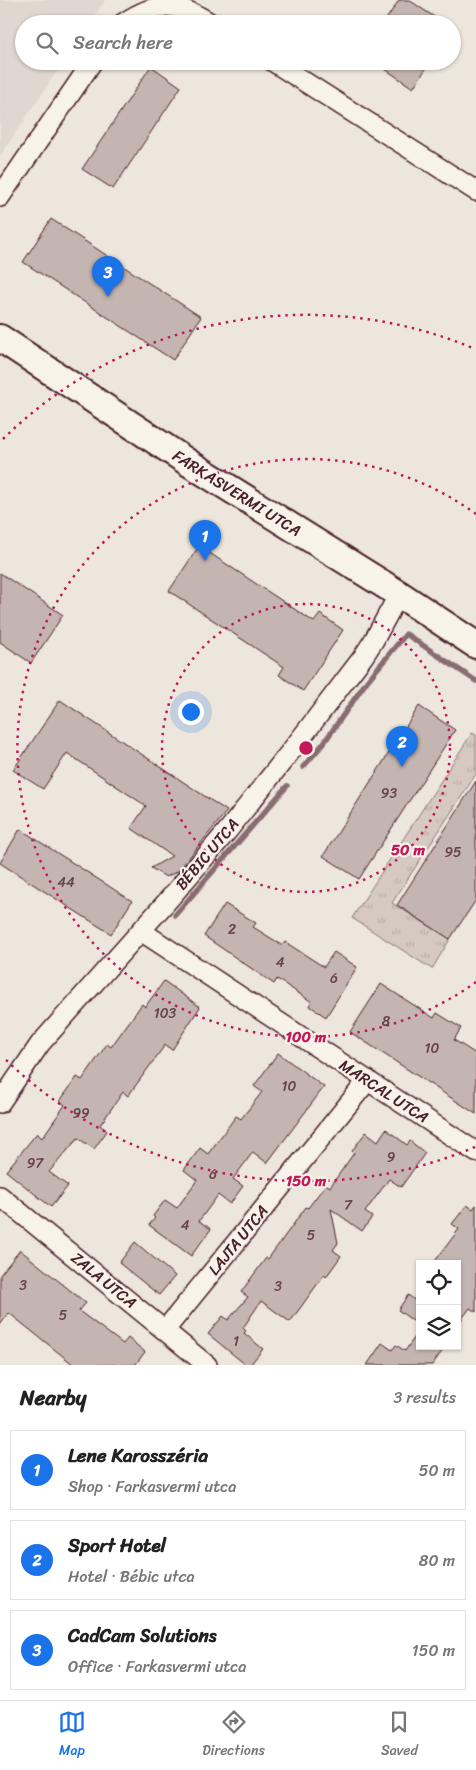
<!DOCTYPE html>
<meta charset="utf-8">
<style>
:root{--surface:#fff;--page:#f2f2f2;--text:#222;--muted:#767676;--line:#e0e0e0;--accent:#1a73e8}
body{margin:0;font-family:Sriracha,sans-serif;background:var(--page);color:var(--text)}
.controls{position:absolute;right:15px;bottom:15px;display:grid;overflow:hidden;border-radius:0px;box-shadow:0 1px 4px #0004}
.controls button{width:45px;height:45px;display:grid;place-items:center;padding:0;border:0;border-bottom:1px solid var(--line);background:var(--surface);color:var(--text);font:25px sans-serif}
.you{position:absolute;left:190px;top:711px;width:18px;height:18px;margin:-12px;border:4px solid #fff;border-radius:50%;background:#1a73e8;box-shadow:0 0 0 8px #1a73e833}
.badge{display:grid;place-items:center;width:32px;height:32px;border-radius:50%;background:var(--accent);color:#fff;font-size:16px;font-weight:700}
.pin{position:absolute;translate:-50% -41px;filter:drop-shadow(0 1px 2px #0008)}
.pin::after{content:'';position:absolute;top:26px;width:18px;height:15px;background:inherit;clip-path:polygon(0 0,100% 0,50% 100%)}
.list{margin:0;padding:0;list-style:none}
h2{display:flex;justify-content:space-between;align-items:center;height:65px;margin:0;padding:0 20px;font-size:21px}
h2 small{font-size:16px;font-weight:400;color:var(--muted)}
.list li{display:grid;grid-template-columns:32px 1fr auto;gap:15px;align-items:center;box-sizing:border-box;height:80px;margin:0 10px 10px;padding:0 10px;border:1px solid var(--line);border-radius:0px}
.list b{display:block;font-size:19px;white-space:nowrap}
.list p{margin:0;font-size:16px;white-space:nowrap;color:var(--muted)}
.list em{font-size:16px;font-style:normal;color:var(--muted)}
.icon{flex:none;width:28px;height:28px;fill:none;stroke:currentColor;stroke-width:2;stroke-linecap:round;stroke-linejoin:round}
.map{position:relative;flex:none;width:476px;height:1365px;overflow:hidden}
.search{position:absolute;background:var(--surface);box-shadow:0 1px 4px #0004;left:15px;right:15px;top:15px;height:55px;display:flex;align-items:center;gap:12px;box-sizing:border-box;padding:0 18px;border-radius:28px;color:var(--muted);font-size:19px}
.sheet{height:335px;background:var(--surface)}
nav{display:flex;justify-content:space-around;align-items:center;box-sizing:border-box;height:70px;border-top:1px solid var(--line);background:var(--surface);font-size:14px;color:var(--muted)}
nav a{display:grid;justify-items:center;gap:2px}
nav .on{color:var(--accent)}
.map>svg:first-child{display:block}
.built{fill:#e0d7d0}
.grass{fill:url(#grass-tufts);stroke:#907476}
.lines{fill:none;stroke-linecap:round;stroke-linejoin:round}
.stream{stroke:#896c6f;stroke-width:5.5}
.building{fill:#c4b5b0;stroke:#4a1f2b}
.street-casing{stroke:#4a1f2b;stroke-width:22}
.secondary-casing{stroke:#4a1f2b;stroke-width:30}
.street{stroke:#f7f3e8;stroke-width:19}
.secondary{stroke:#f7f3e8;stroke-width:26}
.ring{fill:none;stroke:#c2185b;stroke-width:2.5;stroke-dasharray:2.5 5}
.labels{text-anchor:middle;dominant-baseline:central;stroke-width:4.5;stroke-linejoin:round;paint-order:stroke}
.number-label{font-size:14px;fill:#68444c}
.street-label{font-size:16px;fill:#4a1f2b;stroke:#f7f3e8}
.centre{fill:#c2185b;stroke:#f7f3e8;stroke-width:2.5}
.ring-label{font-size:15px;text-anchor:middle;font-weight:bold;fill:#c2185b;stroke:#f7f3e8;stroke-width:4.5;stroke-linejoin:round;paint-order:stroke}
</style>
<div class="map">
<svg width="476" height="1365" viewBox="0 0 476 1365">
<defs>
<pattern id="grass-tufts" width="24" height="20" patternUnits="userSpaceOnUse" patternTransform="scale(1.25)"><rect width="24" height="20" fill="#d5c9c2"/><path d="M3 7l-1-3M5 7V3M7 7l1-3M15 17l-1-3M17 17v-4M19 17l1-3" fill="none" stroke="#b8aca7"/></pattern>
</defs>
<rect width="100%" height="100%" fill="#ece6dd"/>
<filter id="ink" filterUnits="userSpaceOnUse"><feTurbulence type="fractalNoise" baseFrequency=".02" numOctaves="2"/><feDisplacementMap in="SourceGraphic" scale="10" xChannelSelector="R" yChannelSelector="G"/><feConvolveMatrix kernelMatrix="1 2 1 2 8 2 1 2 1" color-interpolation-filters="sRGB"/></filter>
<g filter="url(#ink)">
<path class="built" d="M0 0H105L89 24H24V61H64L0 156Z"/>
<path class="grass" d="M472 733 476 735V774L392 903 450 939 432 969 352 918Z"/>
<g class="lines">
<path class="stream" d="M303 767 323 744 367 681 406 634 476 681
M175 915 287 786"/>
</g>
<path class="building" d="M399 0H409L445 24H383Z
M373 61H431L413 88Z
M151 66 181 87 113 189 82 169Z
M51 219 201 317 173 360 23 262Z
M199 546 314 622 320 614 343 630 303 691 279 675 284 667 169 591Z
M0 573 63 615 31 663 0 642Z
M60 700 227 811 178 871 166 877 151 868 172 856 131 828 146 806 67 753 43 789 13 770Z
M419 706 455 730 359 879 323 856Z
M476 781V900L450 939 397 905Z
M20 829 132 901 111 934 0 863Z
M225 904 256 923 253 927 282 945 285 942 324 967 334 952 357 967 326 1017 310 1006 312 1002 277 979 274 984 204 936Z
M164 981 200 1007 172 1050 165 1045 128 1096 123 1092 100 1125 107 1131 94 1149 78 1138 49 1172 68 1186 51 1207 6 1171 37 1133 42 1138 65 1105 60 1101 77 1077 82 1080 107 1044 111 1047 142 1004 145 1007Z
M381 984 434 1018 437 1013 461 1028 454 1040 476 1054V1114L350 1032Z
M278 1053 324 1087 267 1163 253 1152 233 1179 243 1186 230 1204 218 1195 199 1221 211 1229 191 1256 149 1225 155 1218 153 1216 165 1200 177 1208 197 1180 184 1170 200 1148 208 1154 236 1116 241 1119 262 1092 254 1086Z
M386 1129 407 1145 410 1141 425 1153 401 1187 389 1179 365 1212 372 1217 362 1231 331 1209 338 1243 333 1250 341 1256 326 1277 324 1275 290 1322 261 1301 243 1328 246 1331 244 1333 263 1349 250 1365H246L208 1334 223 1316 228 1320 248 1297 241 1292 266 1258 268 1259 306 1207 308 1208 326 1184 330 1187 354 1153 352 1151 366 1132 378 1141Z
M467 1205 473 1209 476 1205V1312L470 1308 457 1325V1264H433L459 1229 452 1224Z
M135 1242 175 1276 159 1295 119 1263Z
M20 1250 86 1303 79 1311 123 1344 128 1338 145 1352 135 1365H74L9 1313 0 1325V1275Z
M408 1295 420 1304V1326L398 1310Z
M420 1330V1346H446L432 1365H367L382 1343 392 1350 396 1345 405 1351Z"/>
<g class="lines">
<g class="street-casing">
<path id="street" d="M122 24C158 0 177 1 212 24
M272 61 476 191
M0 197 93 61
M141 931 476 1152
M0 1103 40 1044 170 898 229 829 298 742 363 657 374 640 399 594
M0 1196 207 1365
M165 1330 368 1080"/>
</g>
<g class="secondary-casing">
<path id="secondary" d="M0 338 189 463 399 594 476 645"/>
</g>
<use href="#street" class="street"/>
<use href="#secondary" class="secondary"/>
</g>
</g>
<g class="ring">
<circle cx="306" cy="748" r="144"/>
<path d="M476 982A289 289 0 1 1 476 514"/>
<path d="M475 1147A433 433 0 0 1 3 1057M3 439A433 433 0 0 1 475 349"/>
</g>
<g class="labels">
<g class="number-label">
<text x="389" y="793">93</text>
<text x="453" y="852">95</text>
<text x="66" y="882">44</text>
<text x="232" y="929">2</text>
<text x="280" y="962">4</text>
<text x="334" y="978">6</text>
<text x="165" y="1013">103</text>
<text x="386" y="1021">8</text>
<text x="432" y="1048">10</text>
<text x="289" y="1086">10</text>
<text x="81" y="1113">99</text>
<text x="391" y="1157">9</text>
<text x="35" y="1163">97</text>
<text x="213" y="1174">6</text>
<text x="348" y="1205">7</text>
<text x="185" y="1225">4</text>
<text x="311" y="1235">5</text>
<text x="23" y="1285">3</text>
<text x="278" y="1286">3</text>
<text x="63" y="1315">5</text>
<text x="236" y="1341">1</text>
</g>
<g class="street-label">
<text transform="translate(237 493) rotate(32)">FARKASVERMI UTCA</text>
<text transform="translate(207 854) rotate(-50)">BÉBIC UTCA</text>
<text transform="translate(384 1091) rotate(33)">MARCAL UTCA</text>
<text transform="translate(238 1240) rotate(-51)">LAJTA UTCA</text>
<text transform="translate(104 1280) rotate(39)">ZALA UTCA</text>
</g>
</g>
<circle cx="306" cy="748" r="8" class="centre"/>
<g class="ring-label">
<text x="408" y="855">50 m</text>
<text x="306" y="1042">100 m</text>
<text x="306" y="1186">150 m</text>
</g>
</svg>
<div class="controls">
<button><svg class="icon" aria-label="locate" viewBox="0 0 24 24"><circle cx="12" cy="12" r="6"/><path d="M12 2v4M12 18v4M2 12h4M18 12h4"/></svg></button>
<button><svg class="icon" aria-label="layers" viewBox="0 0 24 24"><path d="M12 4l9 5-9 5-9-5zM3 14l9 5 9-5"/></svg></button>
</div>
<div class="you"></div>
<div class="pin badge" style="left:205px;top:561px">1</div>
<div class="pin badge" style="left:402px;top:767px">2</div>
<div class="pin badge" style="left:108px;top:297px">3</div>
<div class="search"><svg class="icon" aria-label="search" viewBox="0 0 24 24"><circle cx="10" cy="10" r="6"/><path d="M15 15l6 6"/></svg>Search here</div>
</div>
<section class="sheet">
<h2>Nearby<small>3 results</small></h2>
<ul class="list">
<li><span class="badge">1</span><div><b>Lene Karosszéria</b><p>Shop · Farkasvermi utca</p></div><em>50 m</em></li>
<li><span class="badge">2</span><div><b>Sport Hotel</b><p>Hotel · Bébic utca</p></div><em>80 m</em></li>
<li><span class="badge">3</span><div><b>CadCam Solutions</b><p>Office · Farkasvermi utca</p></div><em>150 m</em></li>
</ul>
</section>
<nav>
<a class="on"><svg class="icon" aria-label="map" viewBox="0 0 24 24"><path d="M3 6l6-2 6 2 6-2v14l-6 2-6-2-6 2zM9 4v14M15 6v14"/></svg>Map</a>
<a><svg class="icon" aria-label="directions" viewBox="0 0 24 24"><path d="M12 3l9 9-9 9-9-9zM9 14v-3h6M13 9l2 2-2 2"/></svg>Directions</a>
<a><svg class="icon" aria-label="saved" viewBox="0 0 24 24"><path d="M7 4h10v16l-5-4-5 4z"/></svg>Saved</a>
</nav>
